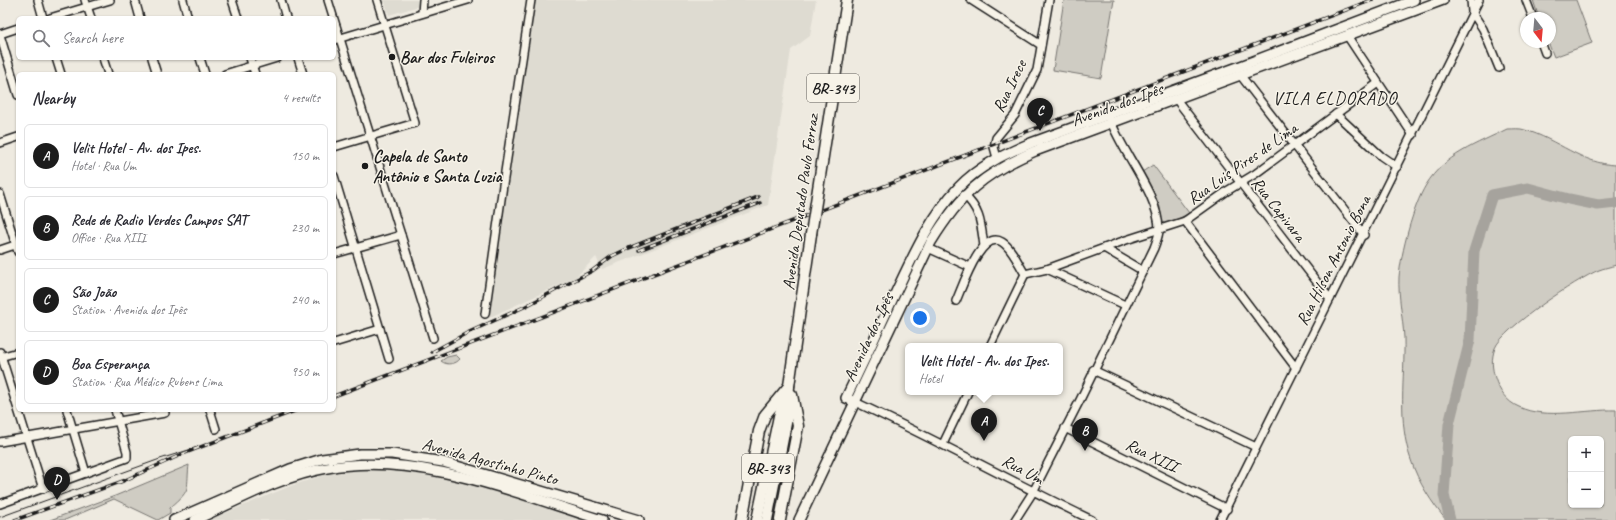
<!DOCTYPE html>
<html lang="en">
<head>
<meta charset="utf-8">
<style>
  body { margin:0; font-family:Caveat,sans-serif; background:#f2f2f3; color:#2b2b33 }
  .controls { position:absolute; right:12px; bottom:12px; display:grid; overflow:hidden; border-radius:6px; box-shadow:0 1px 3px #0004 }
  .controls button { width:36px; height:36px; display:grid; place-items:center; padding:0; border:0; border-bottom:1px solid #e1e1e2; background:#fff; color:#2b2b33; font:20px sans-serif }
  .compass { position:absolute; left:1520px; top:12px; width:36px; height:36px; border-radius:50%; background:#fff; box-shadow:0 1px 3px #0004; rotate:164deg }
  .you { position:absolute; left:920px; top:318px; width:14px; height:14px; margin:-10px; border:3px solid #fff; border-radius:50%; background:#1a73e8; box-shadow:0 0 0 6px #1a73e833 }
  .badge { display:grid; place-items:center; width:26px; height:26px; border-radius:50%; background:#1c1c1c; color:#fff; font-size:13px; font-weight:700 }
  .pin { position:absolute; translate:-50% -33px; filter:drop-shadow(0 1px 2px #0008) }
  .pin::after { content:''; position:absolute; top:21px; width:14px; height:12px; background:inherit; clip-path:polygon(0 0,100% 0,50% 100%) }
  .popup { position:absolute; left:905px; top:343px; width:158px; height:52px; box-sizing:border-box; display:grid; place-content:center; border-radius:6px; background:#fff; filter:drop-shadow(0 1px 3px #0005); font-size:13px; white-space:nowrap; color:#7c7c81 }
  .popup b { font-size:15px; color:#2b2b33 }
  .popup::after { content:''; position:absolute; left:50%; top:100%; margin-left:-8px; border:8px solid transparent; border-top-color:#fff }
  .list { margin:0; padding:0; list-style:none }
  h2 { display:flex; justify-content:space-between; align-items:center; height:52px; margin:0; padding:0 16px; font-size:17px }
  h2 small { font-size:13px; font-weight:400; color:#7c7c81 }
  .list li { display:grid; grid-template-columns:26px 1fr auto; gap:12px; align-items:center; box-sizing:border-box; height:64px; margin:0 8px 8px; padding:0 8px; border:1px solid #e1e1e2; border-radius:6px }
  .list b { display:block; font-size:15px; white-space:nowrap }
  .list p { margin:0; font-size:13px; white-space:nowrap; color:#7c7c81 }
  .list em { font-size:13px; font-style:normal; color:#7c7c81 }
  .icon { flex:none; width:22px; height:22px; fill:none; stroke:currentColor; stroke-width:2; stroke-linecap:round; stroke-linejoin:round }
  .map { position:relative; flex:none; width:1616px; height:520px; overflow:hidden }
  .search { position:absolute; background:#fff; box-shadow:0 1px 3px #0004; left:16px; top:16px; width:320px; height:44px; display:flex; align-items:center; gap:10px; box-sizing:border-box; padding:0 14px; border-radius:6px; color:#7c7c81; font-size:15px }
  .panel { position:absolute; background:#fff; box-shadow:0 1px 3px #0004; left:16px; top:72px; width:320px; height:340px; border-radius:6px }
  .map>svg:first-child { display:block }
</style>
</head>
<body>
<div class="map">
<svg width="1616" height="520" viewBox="0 0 1616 520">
  <rect width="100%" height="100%" fill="#eeeae0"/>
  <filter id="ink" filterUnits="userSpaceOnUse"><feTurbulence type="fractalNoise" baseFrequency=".025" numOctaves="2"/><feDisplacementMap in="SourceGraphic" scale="8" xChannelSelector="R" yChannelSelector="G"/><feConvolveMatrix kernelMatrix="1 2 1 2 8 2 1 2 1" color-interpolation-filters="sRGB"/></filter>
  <g filter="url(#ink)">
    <g fill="#dedbd1">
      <path d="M 384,0 L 420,0 L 419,6 L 389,15 Z"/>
      <path d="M 535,0 L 816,0 L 810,36 L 791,50 L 768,205 L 602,269 L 596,257 L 575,278 L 488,318 Z"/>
      <path d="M 367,469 L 391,469 L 458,479 L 583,520 L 209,520 L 293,485 L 328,474 Z"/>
    </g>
    <g fill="#cfccc3" stroke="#767470" fill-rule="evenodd">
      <path d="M 1064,0 L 1114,0 L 1101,78 L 1053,70 Z"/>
      <path d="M 1533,0 L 1576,0 L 1592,43 L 1554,57 L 1548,42 L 1550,42 L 1550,18 L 1539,18 Z"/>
      <path d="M 1507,129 C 1513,129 1520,128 1525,130 C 1557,139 1582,164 1616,165 L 1616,265 C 1610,267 1604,268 1599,270 C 1577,279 1503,328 1495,348 C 1491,359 1492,368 1495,378 C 1499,391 1507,402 1519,407 C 1546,420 1587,409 1616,410 L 1616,520 L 1446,520 C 1432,503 1418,482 1411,460 C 1397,421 1405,378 1404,338 C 1403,318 1398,297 1399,277 C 1401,253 1413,206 1426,185 C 1444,155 1477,144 1507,129 ZM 1571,439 L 1601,439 L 1601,505 L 1571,505 Z"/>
      <path d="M 1153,165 L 1189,213 L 1162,228 L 1160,207 L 1142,172 Z"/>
      <path d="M 456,355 L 460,359 C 456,364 447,366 441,361 L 447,357 Z"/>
      <path d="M 189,465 C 188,472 188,483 187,488 C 185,496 176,502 170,508 L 170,513 L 158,520 L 114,499 L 65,520 L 50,520 L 115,496 Z"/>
    </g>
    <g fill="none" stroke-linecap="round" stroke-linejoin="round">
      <path stroke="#a6a39d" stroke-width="11" d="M 1450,520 L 1444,495 L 1449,424 L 1470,340 L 1474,251 L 1492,195 L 1528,188 L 1569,199 L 1598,205 L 1616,203"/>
      <defs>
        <g id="minor">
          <path d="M 38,0 L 43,18"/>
          <path d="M 85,0 L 91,18"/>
          <path d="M 135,0 L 140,18"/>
          <path d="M 183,0 L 188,18"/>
          <path d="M 232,0 L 238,18"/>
          <path d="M 281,0 L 286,18"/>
          <path d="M 328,0 L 433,338"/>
          <path d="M 971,0 L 1041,45"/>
          <path d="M 1471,0 L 1472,12 L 1483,29 L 1499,68"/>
          <path d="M 1526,0 L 1533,18"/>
          <path d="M 422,13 L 423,0"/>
          <path d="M 50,18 L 110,0"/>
          <path d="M 0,34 L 18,28"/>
          <path d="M 0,35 L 18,95"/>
          <path d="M 1348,37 L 1413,135"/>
          <path d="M 334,40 L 468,0"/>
          <path d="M 1541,42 L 1545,53"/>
          <path d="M 56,58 L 61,74"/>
          <path d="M 103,58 L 108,74"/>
          <path d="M 152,58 L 157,74"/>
          <path d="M 200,58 L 205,74"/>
          <path d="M 250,58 L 255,74"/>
          <path d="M 298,58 L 303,74"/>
          <path d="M 225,74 L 277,58"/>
          <path d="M 1241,76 L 1364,235"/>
          <path d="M 1176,99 L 1330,299"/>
          <path d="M 1336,114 L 1381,156 L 1397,167"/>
          <path d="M 0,143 L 18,137"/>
          <path d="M 334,147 L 415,123 L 377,0"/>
          <path d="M 997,158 L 994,147 L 996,138 L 1015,115 L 1037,70 L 1049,0"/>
          <path d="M 334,176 L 389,359"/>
          <path d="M 0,194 L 18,252"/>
          <path d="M 964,195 C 981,210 981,225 984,246"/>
          <path d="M 1185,221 L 1296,368"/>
          <path d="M 928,248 L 970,267"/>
          <path d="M 1104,248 L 1143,271"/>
          <path d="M 0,250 L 18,244"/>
          <path d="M 334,254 L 401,235"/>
          <path d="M 1047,269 L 1125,305"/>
          <path d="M 1025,274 L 1047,269 L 1126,240 L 1185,221 L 1227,191 L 1255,174 L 1378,83"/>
          <path d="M 956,301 C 962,288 981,229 1002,242 C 1012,248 1019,265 1025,274"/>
          <path d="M 485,314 L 503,185 L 531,0"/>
          <path d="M 334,343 L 380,329"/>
          <path d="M 990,346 L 1025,274"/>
          <path d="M 0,352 L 43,489"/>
          <path d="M 0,357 L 18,352"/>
          <path d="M 1093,370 L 1256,447"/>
          <path d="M 855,402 C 935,439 1012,482 1092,520"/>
          <path d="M 67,410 L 86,473"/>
          <path d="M 210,410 L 216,429"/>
          <path d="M 1065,428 L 1227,509"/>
          <path d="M 0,442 L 165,413 L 164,410"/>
          <path d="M 943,444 L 968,392"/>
          <path d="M 0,504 L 127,458 L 127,452 L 115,410"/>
          <path d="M 1015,520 L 1033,492 L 1080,400 L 1154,248 C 1156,242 1159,236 1159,230 C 1159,194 1122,153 1110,119"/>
          <path d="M 1220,520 L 1479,0"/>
        </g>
        <g id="major">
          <path d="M 855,402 L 846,398 C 863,363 879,329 895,294 C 913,256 930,217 959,187 C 979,166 1005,154 1031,143 L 1238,67 L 1414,0"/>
          <path d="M 174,520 L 290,469 L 322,459 L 360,454 L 392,454 L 443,462 L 639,520"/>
          <path d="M 195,520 C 237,501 281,476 327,468 C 418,451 517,494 602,520"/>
          <path d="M 799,520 L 931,242 C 961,194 982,174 1035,151 L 1443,0"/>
        </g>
        <g id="highway">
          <path d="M 820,176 L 847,0"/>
          <path d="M 742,520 L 759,431 L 765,415 L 789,386"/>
          <path d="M 757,520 L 779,416 L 785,397"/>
          <path d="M 767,520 L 787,418 L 789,386 L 811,234"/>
          <path d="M 780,520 L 798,426 L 792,395"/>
        </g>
      </defs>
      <use href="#minor" stroke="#1c1c1c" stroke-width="10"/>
      <use href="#major" stroke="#1c1c1c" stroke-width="12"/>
      <use href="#highway" stroke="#1c1c1c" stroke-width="13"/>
      <use href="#minor" stroke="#f7f3e8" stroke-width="7"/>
      <use href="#major" stroke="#f7f3e8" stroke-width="9"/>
      <use href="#highway" stroke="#f7f3e8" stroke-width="10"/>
      <path stroke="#1c1c1c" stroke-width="1" d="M 0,517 L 160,459 L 208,444"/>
      <defs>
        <g id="rail">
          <path d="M 639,250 L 760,203"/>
          <path d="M 432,352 L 467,333 L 524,307 L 592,271 L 612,256 L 629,248 L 758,197"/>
          <path d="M 334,396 L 1372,0"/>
          <path d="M 15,520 L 123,481 L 185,453 L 297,410"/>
        </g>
      </defs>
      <use href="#rail" stroke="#1c1c1c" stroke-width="3.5"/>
      <use href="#rail" stroke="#f7f3e8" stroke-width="2" stroke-dasharray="6" stroke-linecap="butt"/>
      <defs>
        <path id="highway-bridge" d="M 811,234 L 820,176"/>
      </defs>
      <use href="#highway-bridge" stroke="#1c1c1c" stroke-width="13" stroke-linecap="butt"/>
      <use href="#highway-bridge" stroke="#f7f3e8" stroke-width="10"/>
    </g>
  </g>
  <g fill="#1c1c1c" stroke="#f7f3e8" stroke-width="1.5">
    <circle cx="392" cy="57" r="4"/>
    <circle cx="365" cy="166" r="4"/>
  </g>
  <g text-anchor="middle" stroke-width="3" stroke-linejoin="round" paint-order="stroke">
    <g fill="#f7f3e8" stroke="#5e5c59" stroke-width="1">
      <rect x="807" y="74" width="52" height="28" rx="3"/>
      <rect x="742" y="454" width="52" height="28" rx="3"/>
    </g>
    <g font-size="16" font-weight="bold" fill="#1c1c1c">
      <text x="833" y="94">BR-343</text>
      <text x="768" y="474">BR-343</text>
    </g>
    <g font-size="17" font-weight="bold" fill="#1c1c1c" stroke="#f7f3e8" text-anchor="start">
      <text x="400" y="63">Bar dos Fuleiros</text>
      <text x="373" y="162">Capela de Santo<tspan x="373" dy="20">Antônio e Santa Luzia</tspan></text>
    </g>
    <g font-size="17" fill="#1c1c1c" stroke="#f7f3e8">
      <text transform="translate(1009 86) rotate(-64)" y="6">Rua Irece</text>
      <text transform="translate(1117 104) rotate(-20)" y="6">Avenida dos Ipês</text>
      <text transform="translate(1242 163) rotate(-35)" y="6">Rua Luis Pires de Lima</text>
      <text transform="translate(800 202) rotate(-82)" y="6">Avenida Deputado Paulo Ferraz</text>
      <text transform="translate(1279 209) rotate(52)" y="6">Rua Capivara</text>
      <text transform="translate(1333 260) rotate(-63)" y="6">Rua Hilson Antonio Bona</text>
      <text transform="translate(868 337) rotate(-65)" y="6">Avenida dos Ipês</text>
      <text transform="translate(1152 455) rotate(26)" y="6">Rua XIII</text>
      <text transform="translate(490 461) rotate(15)" y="6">Avenida Agostinho Pinto</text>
      <text transform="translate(1023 469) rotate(28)" y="6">Rua Um</text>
    </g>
    <g font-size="18" letter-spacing="1" fill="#1c1c1c" stroke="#f7f3e8">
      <text x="1335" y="104">VILA ELDORADO</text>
    </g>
  </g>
</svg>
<div class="controls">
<button>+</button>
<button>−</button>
</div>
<svg class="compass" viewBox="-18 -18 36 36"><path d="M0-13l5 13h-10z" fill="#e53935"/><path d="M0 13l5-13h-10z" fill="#7c7c81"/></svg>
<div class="you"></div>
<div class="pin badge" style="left:984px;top:441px">A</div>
<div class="popup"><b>Velit Hotel - Av. dos Ipes.</b>Hotel</div>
<div class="pin badge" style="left:1085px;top:451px">B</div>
<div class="pin badge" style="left:1040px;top:131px">C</div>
<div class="pin badge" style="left:57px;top:500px">D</div>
<div class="search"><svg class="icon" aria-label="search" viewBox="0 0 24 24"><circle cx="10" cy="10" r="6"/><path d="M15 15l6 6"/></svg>Search here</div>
<section class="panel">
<h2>Nearby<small>4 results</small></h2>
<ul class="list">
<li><span class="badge">A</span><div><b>Velit Hotel - Av. dos Ipes.</b><p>Hotel · Rua Um</p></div><em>150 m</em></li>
<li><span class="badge">B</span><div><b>Rede de Radio Verdes Campos SAT</b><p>Office · Rua XIII</p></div><em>230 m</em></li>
<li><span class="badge">C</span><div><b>São João</b><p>Station · Avenida dos Ipês</p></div><em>240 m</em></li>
<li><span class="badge">D</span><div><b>Boa Esperança</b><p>Station · Rua Médico Rubens Lima</p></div><em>950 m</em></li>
</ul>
</section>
</div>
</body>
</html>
